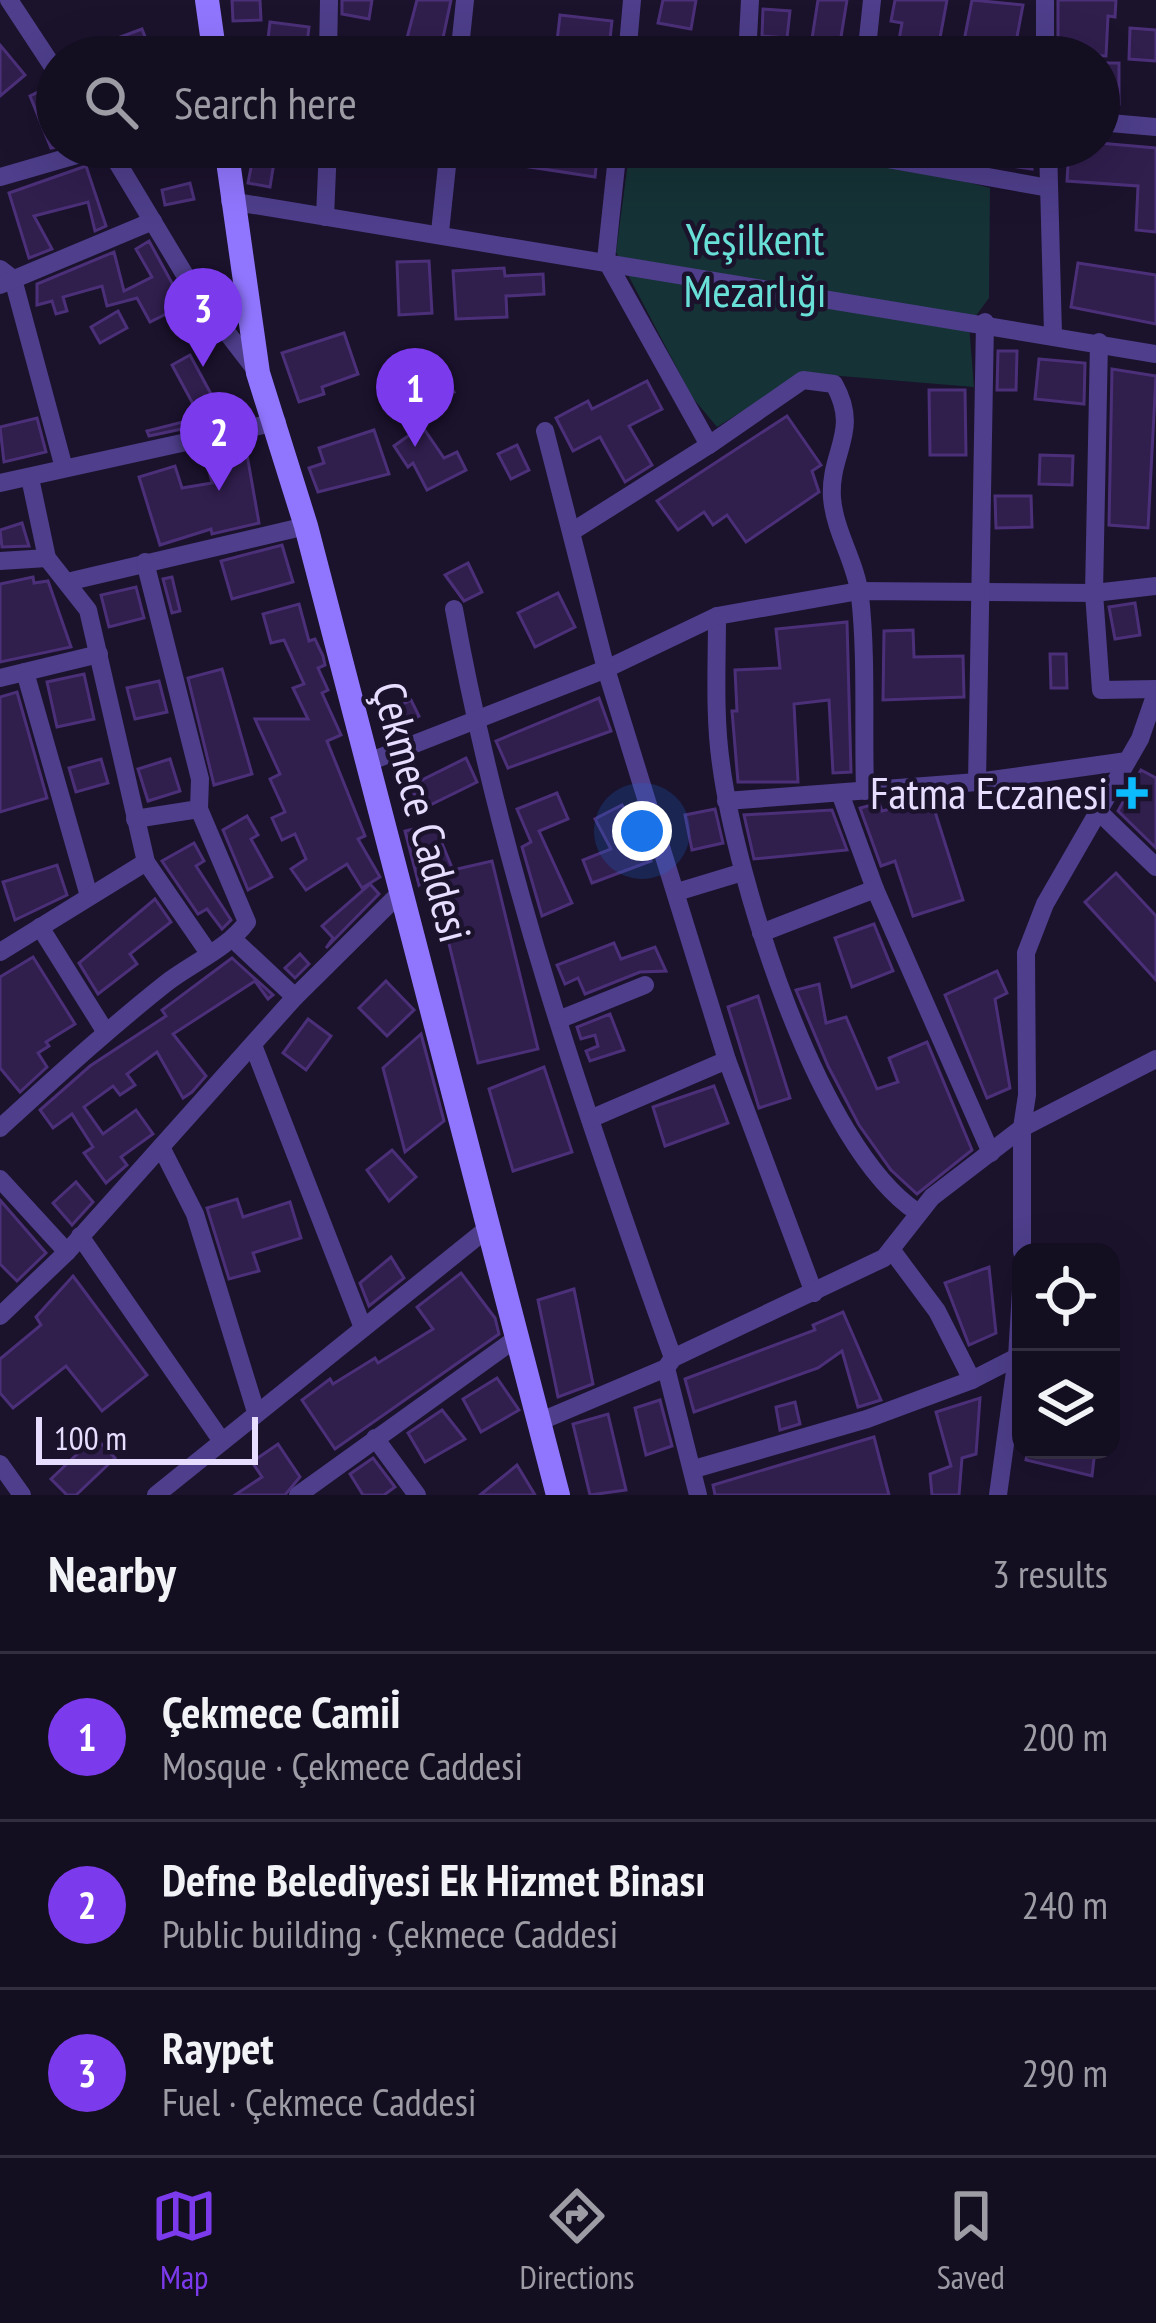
<!DOCTYPE html>
<html lang="en">
<head>
<meta charset="utf-8">
<style>
  body { margin:0; font-family:"PT Sans Narrow",sans-serif; background:#1d172a; color:#f1f3f6 }
  .controls { position:absolute; right:36px; bottom:36px; display:grid; overflow:hidden; border-radius:24px; box-shadow:0 12px 48px #0002 }
  .controls button { width:108px; height:108px; display:grid; place-items:center; padding:0; border:0; border-bottom:3px solid #332e3f; background:#140e21; color:#f1f3f6; font:60px sans-serif }
  .scale { position:absolute; left:36px; bottom:30px; width:222px; box-sizing:border-box; padding-left:12px; border:6px solid #e7deff; border-top:0; font-size:33px; line-height:42px; white-space:nowrap; color:#e7deff; -webkit-text-stroke:9px #1b122c; paint-order:stroke }
  .you { position:absolute; left:642px; top:831px; width:42px; height:42px; margin:-30px; border:9px solid #fff; border-radius:50%; background:#1a73e8; box-shadow:0 0 0 18px #1a73e833 }
  .badge { display:grid; place-items:center; width:78px; height:78px; border-radius:50%; background:#7c3aed; color:#fff; font-size:39px; font-weight:700 }
  .pin { position:absolute; translate:-50% -99px; filter:drop-shadow(0 3px 6px #0008) }
  .pin::after { content:''; position:absolute; top:63px; width:42px; height:36px; background:inherit; clip-path:polygon(0 0,100% 0,50% 100%) }
  .list { margin:0; padding:0; list-style:none }
  h2 { display:flex; justify-content:space-between; align-items:center; height:156px; margin:0; padding:0 48px; font-size:51px }
  h2 small { font-size:39px; font-weight:400; color:#9d9ca5 }
  .list li { display:grid; grid-template-columns:78px 1fr auto; gap:36px; align-items:center; box-sizing:border-box; height:168px; padding:0 48px; border-top:3px solid #332e3f }
  .list b { display:block; font-size:45px; white-space:nowrap }
  .list p { margin:0; font-size:39px; white-space:nowrap; color:#9d9ca5 }
  .list em { font-size:39px; font-style:normal; color:#9d9ca5 }
  .icon { flex:none; width:66px; height:66px; fill:none; stroke:currentColor; stroke-width:2; stroke-linecap:round; stroke-linejoin:round }
  .map { position:relative; flex:none; width:1156px; height:1495px; overflow:hidden }
  .search { position:absolute; background:#140e21; box-shadow:0 12px 48px #0002; left:36px; right:36px; top:36px; height:132px; display:flex; align-items:center; gap:30px; box-sizing:border-box; padding:0 42px; border-radius:66px; color:#9d9ca5; font-size:45px }
  .sheet { height:660px; background:#140e21 }
  nav { display:flex; justify-content:space-around; align-items:center; box-sizing:border-box; height:168px; border-top:3px solid #332e3f; background:#140e21; font-size:33px; color:#9d9ca5 }
  nav a { display:grid; justify-items:center; gap:6px }
  nav .on { color:#7c3aed }
  .map>svg:first-child { display:block }
</style>
</head>
<body>
<div class="map">
<svg width="1156" height="1495" viewBox="0 0 1156 1495">
  <rect width="100%" height="100%" fill="#1b122c"/>
  <path fill="#153236" d="M 630,147 L 833,147 L 990,188 L 989,298 L 969,325 L 974,387 L 804,373 L 717,427 L 692,397 L 616,252 Z"/>
  <g fill="#301e4d" stroke="#4b3079" stroke-width="3">
    <path d="M 232,0 L 260,0 L 261,20 L 233,21 Z"/>
    <path d="M 342,0 L 372,0 L 369,19 L 342,14 Z"/>
    <path d="M 417,0 L 451,0 L 439,57 L 402,57 Z"/>
    <path d="M 663,0 L 696,0 L 691,29 L 658,23 Z"/>
    <path d="M 818,0 L 847,0 L 839,49 L 811,45 Z"/>
    <path d="M 895,0 L 947,0 L 940,38 L 964,41 L 972,0 L 1023,5 L 1016,42 L 1011,41 L 1009,57 L 896,57 L 902,23 L 891,21 Z"/>
    <path d="M 1058,0 L 1116,0 L 1115,17 L 1108,16 L 1106,56 L 1058,54 Z"/>
    <path d="M 763,9 L 790,11 L 787,38 L 762,36 Z"/>
    <path d="M 560,15 L 612,21 L 608,57 L 556,50 Z"/>
    <path d="M 270,22 L 309,27 L 306,52 L 267,47 Z"/>
    <path d="M 1130,28 L 1156,30 L 1156,61 L 1129,59 Z"/>
    <path d="M 142,29 L 153,57 L 69,57 L 69,56 Z"/>
    <path d="M 0,45 L 25,75 L 0,96 Z"/>
    <rect x="1099" y="63" width="20" height="41"/>
    <path d="M 51,86 L 57,97 L 57,147 L 51,148 L 30,96 Z"/>
    <path d="M 1099,143 L 1156,148 L 1156,232 L 1136,230 L 1138,186 L 1067,181 L 1069,147 Z"/>
    <path d="M 255,147 L 310,147 L 307,162 L 275,156 L 270,187 L 248,183 Z"/>
    <path d="M 493,147 L 598,147 L 595,177 L 491,161 Z"/>
    <path d="M 641,147 L 669,147 L 667,163 L 639,158 Z"/>
    <path d="M 987,147 L 1031,147 L 1032,169 L 988,163 Z"/>
    <path d="M 86,166 L 106,226 L 95,231 L 88,202 L 34,216 L 52,249 L 29,258 L 9,193 Z"/>
    <path d="M 190,183 L 194,199 L 165,205 L 162,190 Z"/>
    <path d="M 149,241 L 184,305 L 150,322 L 137,298 L 107,306 L 102,286 L 63,297 L 67,311 L 56,314 L 52,301 L 37,305 L 37,284 L 114,252 L 124,291 L 152,277 L 136,249 Z"/>
    <path d="M 429,261 L 432,313 L 399,315 L 397,262 Z"/>
    <path d="M 1078,263 L 1156,275 L 1156,324 L 1071,307 Z"/>
    <path d="M 504,268 L 505,276 L 543,274 L 544,294 L 506,296 L 507,317 L 456,319 L 453,271 Z"/>
    <path d="M 118,311 L 127,328 L 100,343 L 91,327 Z"/>
    <path d="M 344,333 L 358,374 L 322,387 L 324,394 L 299,402 L 282,353 Z"/>
    <path d="M 998,351 L 1017,351 L 1016,390 L 997,390 Z"/>
    <path d="M 190,355 L 211,394 L 193,404 L 172,365 Z"/>
    <path d="M 434,358 L 454,392 L 423,405 L 406,376 Z"/>
    <path d="M 1039,359 L 1085,363 L 1084,404 L 1035,399 Z"/>
    <path d="M 1112,369 L 1156,376 L 1148,528 L 1109,525 Z"/>
    <path d="M 647,381 L 662,409 L 629,426 L 652,465 L 625,482 L 600,437 L 573,451 L 556,418 L 588,401 L 592,409 Z"/>
    <path d="M 929,390 L 965,390 L 966,455 L 930,455 Z"/>
    <path d="M 214,414 L 215,422 L 149,436 L 147,431 Z"/>
    <path d="M 787,416 L 821,465 L 812,471 L 819,492 L 746,542 L 727,515 L 713,525 L 704,512 L 678,530 L 657,501 Z"/>
    <path d="M 37,418 L 46,452 L 4,462 L 0,427 Z"/>
    <path d="M 422,426 L 444,458 L 457,452 L 466,470 L 427,490 L 413,463 L 408,467 L 394,446 Z"/>
    <path d="M 374,430 L 389,474 L 318,492 L 309,468 L 324,463 L 319,448 Z"/>
    <path d="M 517,445 L 529,470 L 511,479 L 498,454 Z"/>
    <path d="M 246,449 L 259,523 L 212,534 L 211,529 L 160,545 L 139,477 L 175,466 L 182,488 L 212,483 L 206,459 Z"/>
    <path d="M 1040,455 L 1073,456 L 1072,485 L 1039,484 Z"/>
    <path d="M 995,496 L 1031,496 L 1032,527 L 996,528 Z"/>
    <path d="M 22,523 L 29,546 L 2,547 L 0,530 Z"/>
    <path d="M 282,545 L 293,582 L 232,599 L 221,561 Z"/>
    <path d="M 468,563 L 482,592 L 464,601 L 445,575 Z"/>
    <path d="M 33,577 L 34,583 L 48,581 L 71,647 L 0,662 L 0,584 Z"/>
    <path d="M 172,577 L 180,611 L 172,613 L 163,579 Z"/>
    <path d="M 136,587 L 144,618 L 109,627 L 101,595 Z"/>
    <path d="M 558,593 L 575,627 L 535,647 L 518,613 Z"/>
    <path d="M 1135,603 L 1140,635 L 1115,639 L 1109,607 Z"/>
    <path d="M 299,604 L 309,641 L 315,639 L 323,656 L 325,665 L 318,668 L 328,690 L 322,693 L 341,735 L 327,741 L 365,836 L 358,839 L 380,877 L 362,888 L 347,864 L 306,890 L 291,869 L 306,859 L 295,834 L 282,840 L 272,818 L 285,812 L 270,779 L 280,774 L 255,719 L 308,719 L 293,688 L 304,684 L 284,640 L 271,643 L 263,614 Z"/>
    <path d="M 847,622 L 851,772 L 833,773 L 829,700 L 794,704 L 798,782 L 738,782 L 732,711 L 737,711 L 735,670 L 780,668 L 776,629 Z"/>
    <path d="M 913,630 L 914,657 L 963,656 L 964,697 L 883,700 L 884,631 Z"/>
    <path d="M 1050,654 L 1066,654 L 1067,688 L 1051,688 Z"/>
    <path d="M 222,669 L 252,774 L 214,785 L 188,678 Z"/>
    <path d="M 84,674 L 94,719 L 57,727 L 47,682 Z"/>
    <path d="M 159,681 L 167,712 L 135,719 L 127,688 Z"/>
    <path d="M 17,692 L 47,798 L 0,812 L 0,697 Z"/>
    <path d="M 599,698 L 611,731 L 508,768 L 496,741 Z"/>
    <path d="M 411,700 L 419,716 L 388,732 L 380,716 Z"/>
    <path d="M 466,758 L 477,782 L 422,809 L 410,786 Z"/>
    <path d="M 101,759 L 108,783 L 76,792 L 69,768 Z"/>
    <path d="M 170,759 L 180,791 L 148,801 L 138,769 Z"/>
    <path d="M 1141,770 L 1156,778 L 1156,848 L 1118,811 Z"/>
    <path d="M 557,793 L 568,819 L 539,831 L 572,903 L 542,916 L 522,847 L 531,842 L 517,809 Z"/>
    <path d="M 931,799 L 963,900 L 913,916 L 895,861 L 881,866 L 860,808 L 879,803 L 882,811 Z"/>
    <path d="M 622,805 L 639,836 L 643,836 L 651,861 L 592,883 L 583,860 L 611,849 L 595,819 Z"/>
    <path d="M 715,809 L 723,843 L 692,850 L 685,815 Z"/>
    <path d="M 832,810 L 847,850 L 754,859 L 744,815 Z"/>
    <path d="M 247,816 L 258,835 L 251,839 L 272,877 L 248,890 L 223,830 Z"/>
    <path d="M 434,824 L 453,870 L 492,861 L 538,1049 L 478,1063 L 432,874 L 419,885 L 405,831 Z"/>
    <path d="M 194,843 L 204,861 L 196,866 L 231,920 L 222,929 L 207,909 L 198,914 L 162,861 Z"/>
    <path d="M 57,865 L 67,895 L 15,920 L 3,882 Z"/>
    <path d="M 1116,873 L 1156,916 L 1156,980 L 1085,902 Z"/>
    <path d="M 370,884 L 379,894 L 326,948 L 333,938 L 322,926 Z"/>
    <path d="M 155,899 L 171,922 L 130,954 L 137,964 L 98,994 L 79,963 Z"/>
    <path d="M 874,924 L 893,971 L 852,987 L 835,938 Z"/>
    <path d="M 614,943 L 621,959 L 655,947 L 666,971 L 640,972 L 585,994 L 578,978 L 565,984 L 557,965 Z"/>
    <path d="M 300,954 L 309,964 L 295,978 L 285,968 Z"/>
    <path d="M 33,957 L 75,1024 L 46,1042 L 49,1046 L 38,1053 L 47,1067 L 20,1092 L 0,1068 L 0,977 Z"/>
    <path d="M 232,958 L 273,995 L 268,999 L 255,981 L 173,1034 L 206,1076 L 192,1092 L 183,1098 L 157,1052 L 127,1074 L 135,1085 L 120,1095 L 113,1086 L 84,1107 L 103,1134 L 136,1110 L 153,1134 L 121,1157 L 127,1165 L 106,1183 L 84,1153 L 93,1147 L 72,1114 L 53,1128 L 40,1110 L 90,1066 L 166,1016 L 162,1010 Z"/>
    <path d="M 997,971 L 1007,993 L 995,999 L 1010,1088 L 987,1098 L 945,995 Z"/>
    <path d="M 386,981 L 414,1010 L 387,1036 L 359,1008 Z"/>
    <path d="M 819,984 L 826,1023 L 846,1017 L 877,1089 L 898,1082 L 889,1058 L 927,1042 L 972,1150 L 917,1194 L 891,1170 L 859,1125 L 828,1066 L 796,990 Z"/>
    <path d="M 758,996 L 790,1098 L 759,1108 L 728,1007 Z"/>
    <path d="M 610,1014 L 624,1050 L 590,1061 L 586,1051 L 598,1046 L 595,1035 L 581,1039 L 577,1027 Z"/>
    <path d="M 308,1019 L 331,1036 L 306,1070 L 283,1053 Z"/>
    <path d="M 421,1034 L 444,1121 L 405,1152 L 383,1068 Z"/>
    <path d="M 544,1067 L 572,1152 L 513,1171 L 489,1089 Z"/>
    <path d="M 714,1086 L 728,1123 L 665,1146 L 653,1107 Z"/>
    <path d="M 392,1150 L 416,1177 L 389,1201 L 367,1170 Z"/>
    <path d="M 76,1182 L 93,1202 L 72,1225 L 53,1203 Z"/>
    <path d="M 237,1199 L 243,1217 L 290,1202 L 301,1238 L 253,1253 L 259,1271 L 229,1279 L 207,1208 Z"/>
    <path d="M 0,1200 L 46,1253 L 17,1281 L 0,1264 Z"/>
    <path d="M 391,1257 L 404,1278 L 369,1306 L 360,1283 Z"/>
    <path d="M 989,1267 L 996,1333 L 969,1345 L 945,1283 Z"/>
    <path d="M 461,1273 L 495,1318 L 499,1334 L 335,1449 L 302,1400 L 330,1379 L 333,1384 L 375,1358 L 378,1363 L 433,1329 L 417,1307 Z"/>
    <path d="M 73,1276 L 147,1375 L 102,1411 L 66,1366 L 13,1408 L 0,1393 L 0,1359 L 41,1325 L 36,1317 Z"/>
    <path d="M 574,1289 L 593,1384 L 558,1397 L 538,1300 Z"/>
    <path d="M 843,1312 L 881,1400 L 858,1407 L 842,1351 L 818,1368 L 694,1412 L 685,1379 L 815,1330 L 813,1325 Z"/>
    <path d="M 497,1378 L 519,1410 L 481,1432 L 463,1399 Z"/>
    <path d="M 980,1398 L 976,1454 L 962,1458 L 959,1495 L 932,1495 L 930,1474 L 951,1466 L 936,1412 Z"/>
    <path d="M 660,1400 L 672,1446 L 646,1455 L 635,1408 Z"/>
    <path d="M 795,1402 L 800,1424 L 780,1430 L 776,1407 Z"/>
    <path d="M 442,1410 L 465,1439 L 425,1462 L 408,1433 Z"/>
    <path d="M 608,1414 L 626,1490 L 590,1495 L 573,1424 Z"/>
    <path d="M 95,1437 L 115,1458 L 76,1495 L 67,1495 L 51,1479 Z"/>
    <path d="M 874,1437 L 889,1495 L 715,1495 L 713,1485 Z"/>
    <path d="M 278,1444 L 300,1477 L 285,1495 L 235,1495 L 262,1477 L 252,1462 Z"/>
    <path d="M 1028,1450 L 1095,1450 L 1092,1476 L 1026,1460 Z"/>
    <path d="M 373,1458 L 395,1487 L 384,1495 L 363,1495 L 350,1474 Z"/>
    <path d="M 517,1465 L 535,1495 L 480,1495 L 505,1475 Z"/>
  </g>
  <g fill="none" stroke-linecap="round" stroke-linejoin="round">
    <g stroke="#4e3e8b" stroke-width="18">
      <path d="M 9,0 L 57,73"/>
      <path d="M 1045,0 L 1045,57"/>
      <path d="M 328,57 L 329,0"/>
      <path d="M 459,57 L 465,0"/>
      <path d="M 627,57 L 632,0"/>
      <path d="M 747,57 L 750,0"/>
      <path d="M 866,57 L 872,0"/>
      <path d="M 1099,122 L 1156,127"/>
      <path d="M 108,147 L 194,290 L 255,369"/>
      <path d="M 866,147 L 876,157 L 1049,188"/>
      <path d="M 1048,147 L 1053,334"/>
      <path d="M 0,177 L 104,147"/>
      <path d="M 230,201 L 1156,354"/>
      <path d="M 325,217 L 328,147"/>
      <path d="M 440,232 L 449,147"/>
      <path d="M 0,269 L 13,279 L 64,468"/>
      <path d="M 0,285 L 153,221"/>
      <path d="M 1099,342 L 1094,593 L 1101,690 L 1156,689"/>
      <path d="M 545,431 L 606,669 L 727,1060 L 814,1293"/>
      <path d="M 709,445 L 803,380 L 834,384 C 861,432 829,451 832,498 C 835,533 856,562 860,596 C 867,659 863,726 865,791"/>
      <path d="M 30,478 L 47,558 L 88,610 L 146,862 L 208,952"/>
      <path d="M 0,483 L 277,422"/>
      <path d="M 573,531 L 709,445 L 606,260 L 618,147"/>
      <path d="M 0,561 L 47,558"/>
      <path d="M 67,582 L 306,526"/>
      <path d="M 454,609 C 500,866 585,1113 673,1358"/>
      <path d="M 717,616 C 717,665 714,716 721,764 C 736,879 818,1147 917,1212"/>
      <path d="M 25,672 L 89,896"/>
      <path d="M 0,678 L 99,654"/>
      <path d="M 366,763 L 606,669 L 717,616 L 859,591 L 1094,593 L 1156,586"/>
      <path d="M 977,782 L 985,322"/>
      <path d="M 840,793 L 875,889 L 991,1153"/>
      <path d="M 726,801 L 977,782 L 1127,761"/>
      <path d="M 1098,811 L 1156,867"/>
      <path d="M 135,819 L 199,809"/>
      <path d="M 677,892 L 743,872"/>
      <path d="M 40,927 L 105,1031"/>
      <path d="M 761,933 L 875,889"/>
      <path d="M 234,940 L 295,997"/>
      <path d="M 0,952 L 146,862"/>
      <path d="M 558,1020 L 645,985"/>
      <path d="M 253,1045 L 363,1328"/>
      <path d="M 590,1119 L 727,1060"/>
      <path d="M 0,1128 C 54,1079 107,1030 165,984 C 192,963 227,949 247,922 L 199,809 L 200,779 L 145,562"/>
      <path d="M 161,1147 L 195,1214 L 256,1412"/>
      <path d="M 0,1179 L 67,1252"/>
      <path d="M 80,1236 L 221,1440"/>
      <path d="M 893,1252 L 937,1311 L 972,1380 L 1017,1357 L 998,1495"/>
      <path d="M 1022,1252 L 1022,1128 L 1156,1059"/>
      <path d="M 0,1316 L 67,1252 L 295,997 L 400,893"/>
      <path d="M 1017,1357 L 1021,1290"/>
      <path d="M 666,1368 L 698,1495"/>
      <path d="M 541,1421 L 666,1368 L 673,1358 L 884,1258 L 932,1197 L 1022,1128 L 1027,1095 L 1026,953 L 1045,904 L 1140,739 L 1156,693"/>
      <path d="M 375,1438 L 417,1495"/>
      <path d="M 0,1464 L 22,1495"/>
      <path d="M 694,1469 L 867,1419 L 972,1380"/>
      <path d="M 156,1495 L 488,1228"/>
      <path d="M 298,1495 L 518,1337"/>
    </g>
    <g stroke="#9076fe" stroke-width="24">
      <path d="M 207,0 L 215,57"/>
      <path d="M 226,147 L 258,373 L 306,526 L 558,1495"/>
    </g>
  </g>
  <path fill="#0cbbfd" stroke="#1b122c" stroke-width="4.5" d="M1126 775h12v12h12v12h-12v12h-12v-12h-12v-12h12z"/>
  <g text-anchor="middle" stroke-width="9" stroke-linejoin="round" paint-order="stroke">
    <g font-size="45" fill="#68e0d7" stroke="#1b122c">
      <text x="755" y="255">Yeşilkent<tspan x="755" dy="52">Mezarlığı</tspan></text>
    </g>
    <g font-size="45" fill="#e7deff" stroke="#1b122c" text-anchor="end">
      <text x="1108" y="809">Fatma Eczanesi</text>
    </g>
    <g font-size="45" fill="#e7deff" stroke="#1b122c">
      <text transform="translate(422 812) rotate(75)" y="16">Çekmece Caddesi</text>
    </g>
  </g>
</svg>
<div class="controls">
<button><svg class="icon" aria-label="locate" viewBox="0 0 24 24"><circle cx="12" cy="12" r="6"/><path d="M12 2v4M12 18v4M2 12h4M18 12h4"/></svg></button>
<button><svg class="icon" aria-label="layers" viewBox="0 0 24 24"><path d="M12 4l9 5-9 5-9-5zM3 14l9 5 9-5"/></svg></button>
</div>
<div class="scale">100 m</div>
<div class="you"></div>
<div class="pin badge" style="left:415px;top:447px">1</div>
<div class="pin badge" style="left:219px;top:491px">2</div>
<div class="pin badge" style="left:203px;top:367px">3</div>
<div class="search"><svg class="icon" aria-label="search" viewBox="0 0 24 24"><circle cx="10" cy="10" r="6"/><path d="M15 15l6 6"/></svg>Search here</div>
</div>
<section class="sheet">
<h2>Nearby<small>3 results</small></h2>
<ul class="list">
<li><span class="badge">1</span><div><b>Çekmece Camiİ</b><p>Mosque · Çekmece Caddesi</p></div><em>200 m</em></li>
<li><span class="badge">2</span><div><b>Defne Belediyesi Ek Hizmet Binası</b><p>Public building · Çekmece Caddesi</p></div><em>240 m</em></li>
<li><span class="badge">3</span><div><b>Raypet</b><p>Fuel · Çekmece Caddesi</p></div><em>290 m</em></li>
</ul>
</section>
<nav>
<a class="on"><svg class="icon" aria-label="map" viewBox="0 0 24 24"><path d="M3 6l6-2 6 2 6-2v14l-6 2-6-2-6 2zM9 4v14M15 6v14"/></svg>Map</a>
<a><svg class="icon" aria-label="directions" viewBox="0 0 24 24"><path d="M12 3l9 9-9 9-9-9zM9 14v-3h6M13 9l2 2-2 2"/></svg>Directions</a>
<a><svg class="icon" aria-label="saved" viewBox="0 0 24 24"><path d="M7 4h10v16l-5-4-5 4z"/></svg>Saved</a>
</nav>
</body>
</html>
